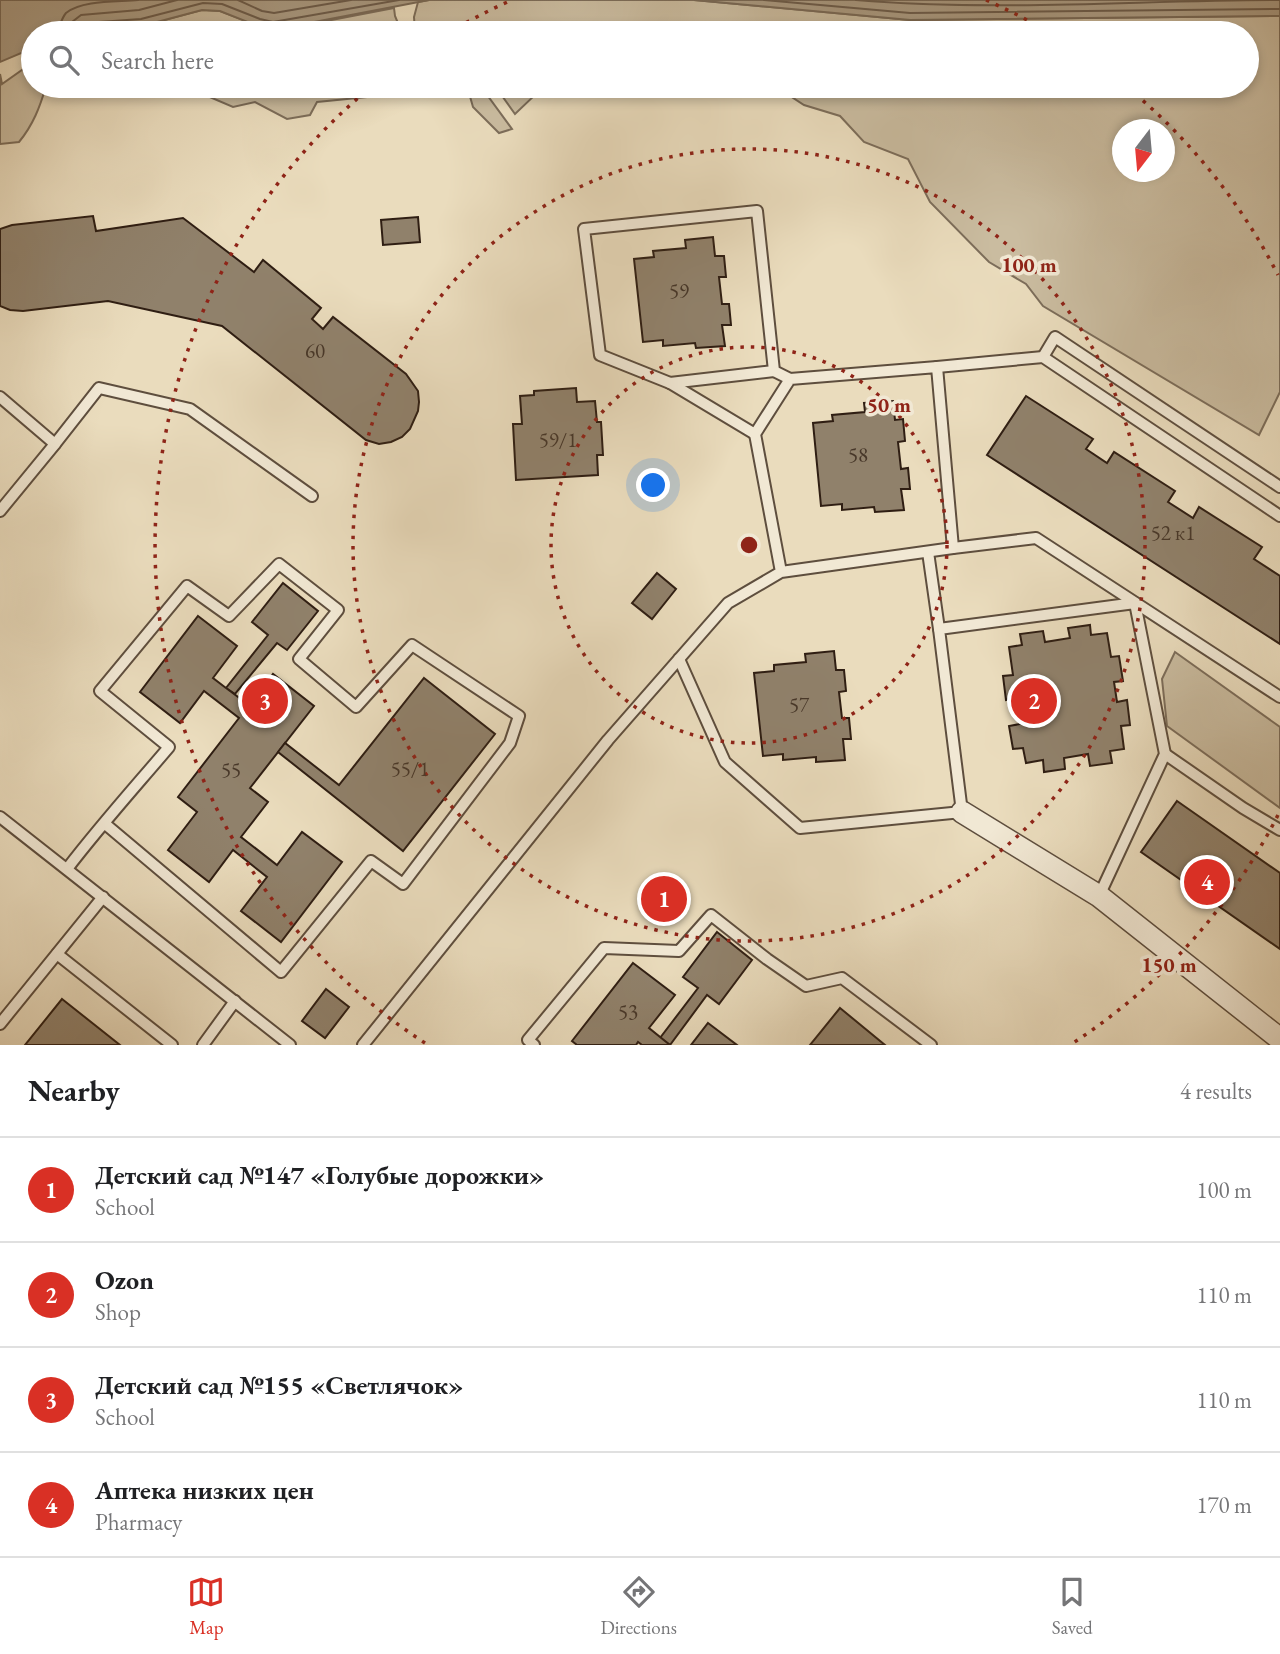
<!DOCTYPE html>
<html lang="en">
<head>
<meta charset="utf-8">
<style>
  body { margin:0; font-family:"EB Garamond",serif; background:#f2f2f2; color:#202124 }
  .compass { position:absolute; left:1112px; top:119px; width:63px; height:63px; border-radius:50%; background:#fff; box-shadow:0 4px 10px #0003; rotate:196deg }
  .you { position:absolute; left:654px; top:486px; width:24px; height:24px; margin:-18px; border:5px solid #fff; border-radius:50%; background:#1a73e8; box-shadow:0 0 0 10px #1a73e833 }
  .badge { display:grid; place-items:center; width:46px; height:46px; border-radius:50%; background:#d93025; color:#fff; font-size:23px; font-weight:700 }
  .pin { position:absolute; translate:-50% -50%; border:4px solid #fff; box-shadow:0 2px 7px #0006 }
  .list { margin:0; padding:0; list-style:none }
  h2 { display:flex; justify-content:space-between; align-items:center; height:91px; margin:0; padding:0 28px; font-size:30px }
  h2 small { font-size:23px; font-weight:400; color:#757577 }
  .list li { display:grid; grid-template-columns:46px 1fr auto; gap:21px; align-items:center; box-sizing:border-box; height:105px; padding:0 28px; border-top:2px solid #e0e0e0 }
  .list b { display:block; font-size:26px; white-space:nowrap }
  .list p { margin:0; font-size:23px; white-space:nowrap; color:#757577 }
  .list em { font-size:23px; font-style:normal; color:#757577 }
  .icon { flex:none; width:38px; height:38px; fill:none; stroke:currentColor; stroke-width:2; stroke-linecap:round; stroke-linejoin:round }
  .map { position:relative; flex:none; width:1280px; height:1045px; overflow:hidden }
  .search { position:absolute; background:#fff; box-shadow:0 4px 10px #0003; left:21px; right:21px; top:21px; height:77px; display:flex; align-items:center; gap:18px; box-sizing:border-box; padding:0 24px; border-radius:38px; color:#757577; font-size:26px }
  .sheet { height:511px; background:#fff }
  nav { display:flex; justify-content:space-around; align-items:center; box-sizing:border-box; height:98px; border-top:2px solid #e0e0e0; background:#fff; font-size:19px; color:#757577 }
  nav a { display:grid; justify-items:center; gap:4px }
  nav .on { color:#d93025 }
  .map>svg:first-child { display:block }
</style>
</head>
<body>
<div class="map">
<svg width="1280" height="1045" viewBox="0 0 1280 1045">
  <rect width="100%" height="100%" fill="#eadcbd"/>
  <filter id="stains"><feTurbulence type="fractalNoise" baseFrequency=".00286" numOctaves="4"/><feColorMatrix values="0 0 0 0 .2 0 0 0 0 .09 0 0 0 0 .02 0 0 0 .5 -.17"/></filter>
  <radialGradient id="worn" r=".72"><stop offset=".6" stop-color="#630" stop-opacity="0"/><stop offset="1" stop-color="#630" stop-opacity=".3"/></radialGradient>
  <g fill="#cabca0" stroke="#7c6d5a" stroke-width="2" fill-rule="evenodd">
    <path d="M 429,0 L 694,0 L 910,20 L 1280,16 L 1280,392 L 1259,435 L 1043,306 L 1026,284 L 989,262 L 930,202 L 908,159 L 864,142 L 840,116 L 804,105 L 775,86 L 1247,86 L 1247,33 L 466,33 L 471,22 L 446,23 L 415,32 L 414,17 L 418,2 ZM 1122,130 L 1164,130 L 1164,172 L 1122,172 Z"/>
    <path d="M 394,8 L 395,16 L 402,33 L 288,33 L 295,27 Z"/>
    <path d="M 202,10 L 220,11 L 251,23 L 244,33 L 69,33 L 96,28 L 142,26 Z"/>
    <path d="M 29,65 L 33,65 L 33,86 L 46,86 C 40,107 33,125 19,142 L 0,144 L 0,74 L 2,84 Z"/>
    <path d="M 184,86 L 395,86 L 367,97 L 317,102 L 310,115 L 287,119 L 255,102 L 233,107 Z"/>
    <path d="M 467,86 L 530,86 L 536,94 L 515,114 L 495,86 L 485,92 L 512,129 L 499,133 L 473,107 Z"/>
    <path d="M 1175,652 L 1280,727 L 1280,808 L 1167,726 L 1162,679 Z"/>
  </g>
  <g fill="#aa9b83" stroke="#796956" stroke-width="2">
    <path d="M 0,0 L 429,0 L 283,28 L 258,26 L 220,11 L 202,10 L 142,26 L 96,28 L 69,33 L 33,33 L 33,48 L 0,62 Z"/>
    <path d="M 694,0 L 1280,0 L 1280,16 L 910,20 Z"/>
  </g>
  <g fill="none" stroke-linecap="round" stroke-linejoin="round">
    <g stroke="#6c5c4b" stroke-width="2">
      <path d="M 238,0 L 262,11 L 274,13 L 351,0"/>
      <path d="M 764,0 L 910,13 L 1280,9"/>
      <path d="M 856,0 C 997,12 1139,0 1280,0"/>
      <path d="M 57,33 C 60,26 61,19 66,13 C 82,0 117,2 138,0"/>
      <path d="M 69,33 L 72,22 L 81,15 L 139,10 L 177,0"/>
      <path d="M 78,33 L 79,27 L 85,23 L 141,19 L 203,3 L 222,4 L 260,19 L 273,22 L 399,0"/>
    </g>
  </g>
  <g fill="#90816b" stroke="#2f1e13" stroke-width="2">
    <path d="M 93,216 L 96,231 L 183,218 L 254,272 L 263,260 L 321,308 L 312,319 L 323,329 L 333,317 L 406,374 L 418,391 L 419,402 L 418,411 L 410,429 L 402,437 L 391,442 L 379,444 L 366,440 L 222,326 L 108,301 L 23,311 L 10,310 L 0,306 L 0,229 L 12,225 Z"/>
    <path d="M 418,217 L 420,242 L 383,245 L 381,220 Z"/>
    <path d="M 713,237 L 715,256 L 724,256 L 726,277 L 719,277 L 722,304 L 729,304 L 731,325 L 722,325 L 725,346 L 696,348 L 695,343 L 663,346 L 663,340 L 643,342 L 634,259 L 654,257 L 653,251 L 686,248 L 685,240 Z"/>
    <path d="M 576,388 L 577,402 L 595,401 L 597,422 L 601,422 L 603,455 L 597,455 L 598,475 L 516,480 L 513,424 L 522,424 L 520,396 L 534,395 L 534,391 Z"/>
    <path d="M 1026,396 L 1093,439 L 1086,449 L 1107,463 L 1114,452 L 1175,491 L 1168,502 L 1193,518 L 1199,507 L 1262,547 L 1254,559 L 1280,576 L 1280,644 L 987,455 Z"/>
    <path d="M 893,401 L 895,420 L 903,419 L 905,441 L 898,442 L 901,469 L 908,468 L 910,489 L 901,489 L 904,510 L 875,512 L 874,507 L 842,510 L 842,504 L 821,506 L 813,423 L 833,421 L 832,415 L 865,412 L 864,403 Z"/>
    <path d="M 657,573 L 676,589 L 652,619 L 632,603 Z"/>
    <path d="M 283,583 L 318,611 L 287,650 L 277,643 L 235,694 L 226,688 L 268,635 L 252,622 Z"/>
    <path d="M 198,616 L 237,646 L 213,678 L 226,688 L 249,705 L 273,674 L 314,706 L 250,788 L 268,802 L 241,837 L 277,865 L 302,832 L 342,862 L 281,942 L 241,911 L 267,877 L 233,850 L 209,882 L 168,850 L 197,812 L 178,797 L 239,718 L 204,691 L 180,723 L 140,692 Z"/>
    <path d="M 1090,625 L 1091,635 L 1107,633 L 1111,657 L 1119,656 L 1123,681 L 1114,682 L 1117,702 L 1127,700 L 1130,725 L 1121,726 L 1124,749 L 1110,751 L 1112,763 L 1090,766 L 1088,754 L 1064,758 L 1065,769 L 1044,772 L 1043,760 L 1026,763 L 1023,748 L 1013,749 L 1009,726 L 1020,724 L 1017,698 L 1006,700 L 1003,676 L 1013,675 L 1009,647 L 1022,645 L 1020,634 L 1043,631 L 1045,642 L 1070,638 L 1068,628 Z"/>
    <path d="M 834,651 L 836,670 L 844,670 L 846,691 L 839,692 L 842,718 L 849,718 L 851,739 L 843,739 L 845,760 L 816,762 L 816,757 L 783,760 L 783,754 L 763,756 L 754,673 L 774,671 L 774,665 L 806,662 L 805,654 Z"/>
    <path d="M 424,678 L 495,734 L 403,851 L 278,752 L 285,743 L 339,785 Z"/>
    <path d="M 1177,801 L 1280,873 L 1280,949 L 1141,852 Z"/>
    <path d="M 717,932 L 752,960 L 719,1004 L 707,995 L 670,1045 L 660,1038 L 698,988 L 683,977 Z"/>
    <path d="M 633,963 L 675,995 L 649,1028 L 670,1045 L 642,1045 L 638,1042 L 636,1045 L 577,1045 L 572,1041 Z"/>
    <path d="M 326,989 L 349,1007 L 325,1038 L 302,1021 Z"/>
    <path d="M 62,999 L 120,1045 L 25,1045 Z"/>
    <path d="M 840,1008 L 885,1045 L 810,1045 Z"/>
    <path d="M 708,1023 L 737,1045 L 691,1045 Z"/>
  </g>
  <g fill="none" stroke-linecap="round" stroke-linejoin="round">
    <defs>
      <g id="lane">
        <path d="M 1043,357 L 1055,337 L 1280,487"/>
        <path d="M 937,367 L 1043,357 L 1280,516"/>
        <path d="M 670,383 L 774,371"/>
        <path d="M 0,397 L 55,444 L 0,511"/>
        <path d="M 755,434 L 670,383 L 600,355 L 584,229 L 757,211 L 774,371 L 790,379"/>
        <path d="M 55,444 L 99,388 L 190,409 L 312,496"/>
        <path d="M 953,548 L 1036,538 L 1280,697"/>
        <path d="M 928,552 L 939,629"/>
        <path d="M 679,659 L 725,762 L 800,828 L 962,812 L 939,629 L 1135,603 L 1165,754 L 1099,896"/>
        <path d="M 1165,754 L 1243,808 L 1280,830"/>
        <path d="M 0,817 L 290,1045"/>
        <path d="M 67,869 C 99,827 135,787 169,747 L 100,691 L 187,586 L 229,616 L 279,564 L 338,610 L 299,659 L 356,707 L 412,645 L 519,716 L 510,743 L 403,884 L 371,861 L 281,972 L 104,823"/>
        <path d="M 57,954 L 172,1045"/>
        <path d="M 0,1024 L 103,897"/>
        <path d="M 203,1045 L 235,1001"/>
        <path d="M 363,1045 L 608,740 L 728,603 L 781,572 L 755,434 L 790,379 L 937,367 L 953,548 L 781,572"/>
        <path d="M 534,1045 L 528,1040 L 604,948 L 679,951 L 711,915 L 767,959 L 806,986 L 842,978 L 931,1045"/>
      </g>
      <path id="street" d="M 962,812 L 1099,896 L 1280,1039"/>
    </defs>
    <use href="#lane" stroke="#5e4e3e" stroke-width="14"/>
    <use href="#street" stroke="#5e4e3e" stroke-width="24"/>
    <use href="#lane" stroke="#f1e8d4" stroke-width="10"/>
    <use href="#street" stroke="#f1e8d4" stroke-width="21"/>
  </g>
  <g fill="none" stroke="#8f2418" stroke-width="3.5" stroke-dasharray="3.5 7">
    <circle cx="749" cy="545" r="198"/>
    <circle cx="749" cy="545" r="396"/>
    <path d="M1278 815A594 594 0 0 1 1073 1043M425 1043A594 594 0 0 1 371 87M448 33A594 594 0 0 1 512 0M986 0A594 594 0 0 1 1050 33M1127 87A594 594 0 0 1 1278 275"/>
  </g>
  <g text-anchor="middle" stroke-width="7" stroke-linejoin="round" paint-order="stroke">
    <g font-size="21" fill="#473729">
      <text x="679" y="298">59</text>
      <text x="315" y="358">60</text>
      <text x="558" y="447">59/1</text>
      <text x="858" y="462">58</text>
      <text x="1173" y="540">52 к1</text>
      <text x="799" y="712">57</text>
      <text x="410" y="776">55/1</text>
      <text x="231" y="777">55</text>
      <text x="628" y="1019">53</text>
    </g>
  </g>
  <circle cx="749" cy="545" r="10" fill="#8f2418" stroke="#f1e8d4" stroke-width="3.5"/>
  <g font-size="21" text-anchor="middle" font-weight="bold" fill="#8f2418" stroke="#f1e8d4" stroke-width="7" stroke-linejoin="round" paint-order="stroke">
    <text x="1029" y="272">100 m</text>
    <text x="889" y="412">50 m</text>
    <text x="1169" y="972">150 m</text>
  </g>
  <rect width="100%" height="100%" filter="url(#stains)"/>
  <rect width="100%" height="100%" fill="url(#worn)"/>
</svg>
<svg class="compass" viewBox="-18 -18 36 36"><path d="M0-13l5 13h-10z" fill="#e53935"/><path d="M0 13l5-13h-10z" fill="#757577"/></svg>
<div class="you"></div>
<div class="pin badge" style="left:664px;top:899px">1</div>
<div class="pin badge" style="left:1034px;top:701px">2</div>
<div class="pin badge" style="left:265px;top:701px">3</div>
<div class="pin badge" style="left:1207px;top:882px">4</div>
<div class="search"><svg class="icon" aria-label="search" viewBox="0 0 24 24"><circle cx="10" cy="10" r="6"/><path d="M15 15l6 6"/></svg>Search here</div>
</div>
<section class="sheet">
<h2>Nearby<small>4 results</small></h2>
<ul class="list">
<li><span class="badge">1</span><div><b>Детский сад №147 «Голубые дорожки»</b><p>School</p></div><em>100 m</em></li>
<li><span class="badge">2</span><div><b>Ozon</b><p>Shop</p></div><em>110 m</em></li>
<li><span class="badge">3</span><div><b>Детский сад №155 «Светлячок»</b><p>School</p></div><em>110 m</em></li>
<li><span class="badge">4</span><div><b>Аптека низких цен</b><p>Pharmacy</p></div><em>170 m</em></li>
</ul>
</section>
<nav>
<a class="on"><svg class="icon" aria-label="map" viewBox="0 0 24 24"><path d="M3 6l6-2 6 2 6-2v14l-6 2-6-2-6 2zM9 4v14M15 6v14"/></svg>Map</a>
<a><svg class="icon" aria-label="directions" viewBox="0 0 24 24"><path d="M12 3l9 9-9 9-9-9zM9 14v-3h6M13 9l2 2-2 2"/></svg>Directions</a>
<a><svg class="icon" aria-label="saved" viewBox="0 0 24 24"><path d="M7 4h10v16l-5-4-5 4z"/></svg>Saved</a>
</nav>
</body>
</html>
